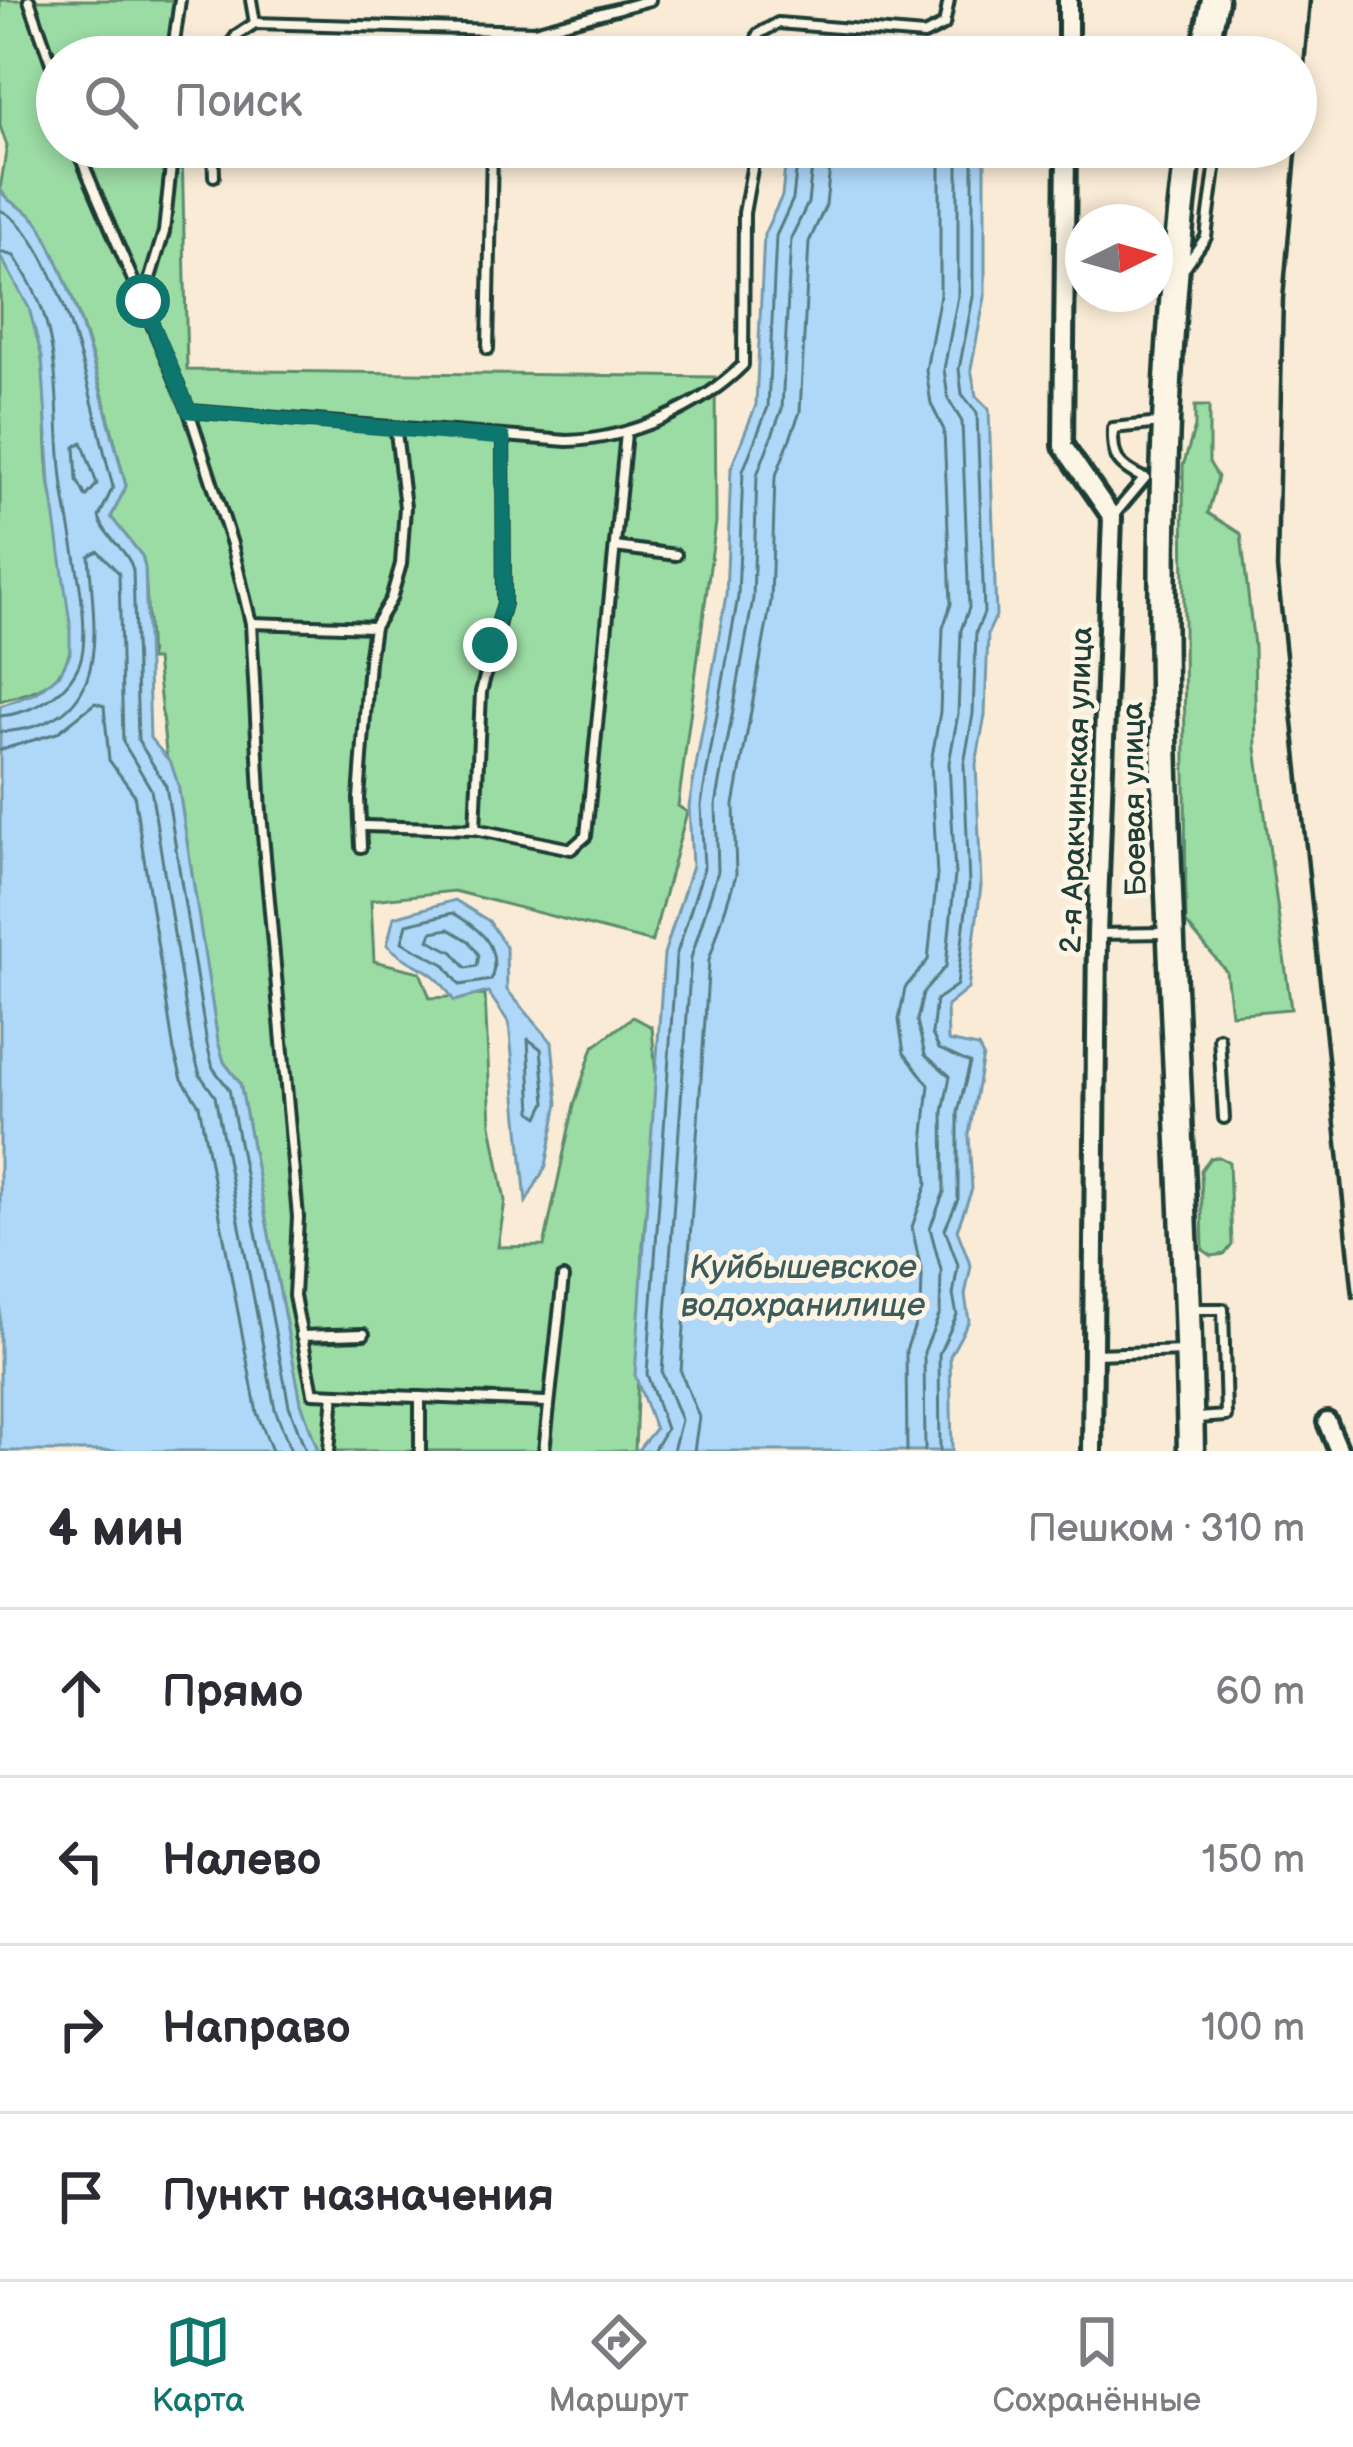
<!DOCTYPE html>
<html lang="ru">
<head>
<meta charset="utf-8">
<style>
  body { margin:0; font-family:"Balsamiq Sans",sans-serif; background:#f2f2f3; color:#2b2b33 }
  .compass { position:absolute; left:1065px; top:204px; width:108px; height:108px; border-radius:50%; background:#fff; box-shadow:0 6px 18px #0003; rotate:85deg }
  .stop { position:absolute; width:36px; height:36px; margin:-27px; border:9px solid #0f766e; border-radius:50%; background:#fff }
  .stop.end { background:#0f766e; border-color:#fff; box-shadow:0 3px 12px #0008 }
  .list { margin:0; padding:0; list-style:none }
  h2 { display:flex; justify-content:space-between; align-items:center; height:156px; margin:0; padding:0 48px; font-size:51px }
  h2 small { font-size:39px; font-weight:400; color:#7c7c81 }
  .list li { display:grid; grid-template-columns:78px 1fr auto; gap:36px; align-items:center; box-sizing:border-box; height:168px; padding:0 48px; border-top:3px solid #e1e1e2 }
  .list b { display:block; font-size:45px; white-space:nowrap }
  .list em { font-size:39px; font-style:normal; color:#7c7c81 }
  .icon { flex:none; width:66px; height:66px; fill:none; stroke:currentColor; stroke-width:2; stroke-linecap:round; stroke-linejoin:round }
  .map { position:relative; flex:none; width:1353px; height:1451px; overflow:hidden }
  .search { position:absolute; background:#fff; box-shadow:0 6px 18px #0003; left:36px; right:36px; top:36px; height:132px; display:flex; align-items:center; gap:30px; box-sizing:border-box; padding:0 42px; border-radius:66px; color:#7c7c81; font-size:45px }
  .sheet { height:828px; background:#fff }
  nav { display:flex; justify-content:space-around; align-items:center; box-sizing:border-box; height:168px; border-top:3px solid #e1e1e2; background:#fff; font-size:33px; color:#7c7c81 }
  nav a { display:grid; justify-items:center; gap:6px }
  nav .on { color:#0f766e }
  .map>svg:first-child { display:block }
</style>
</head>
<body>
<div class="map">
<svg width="1353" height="1451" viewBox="0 0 1353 1451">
  <rect width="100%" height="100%" fill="#f9ebd6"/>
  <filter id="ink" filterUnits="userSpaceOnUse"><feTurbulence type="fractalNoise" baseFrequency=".00833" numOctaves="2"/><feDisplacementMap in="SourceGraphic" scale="24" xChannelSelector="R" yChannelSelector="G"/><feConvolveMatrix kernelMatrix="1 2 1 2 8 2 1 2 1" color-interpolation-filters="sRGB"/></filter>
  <g filter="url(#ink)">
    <g fill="#9bdba4" stroke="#5d8c6c" stroke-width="3">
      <path d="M 0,0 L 177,0 L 179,57 L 57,57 L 57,147 L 182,147 L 187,370 L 715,377 L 716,522 L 678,806 L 687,812 L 652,942 L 454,891 L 371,900 L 374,961 L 420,972 L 430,998 L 485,995 L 491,1124 L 505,1201 L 498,1247 L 544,1246 L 574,1105 L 593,1047 L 633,1017 L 652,1027 L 657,1089 L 643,1245 L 635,1451 L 318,1451 L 301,1403 L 240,1083 L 224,1062 L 218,1042 L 178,784 L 167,761 L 156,660 L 150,660 L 145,568 L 142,556 L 111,517 L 126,486 C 103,398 84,307 40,226 C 29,207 9,207 0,189 L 7,146 L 0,126 Z"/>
      <path d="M 0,255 C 12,276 27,297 34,321 C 50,375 43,431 50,486 C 57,529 83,621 67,660 C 55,689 28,693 0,701 Z"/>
      <path d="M 1195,406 L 1209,406 L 1209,462 L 1218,477 L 1208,513 L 1241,534 L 1254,646 L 1256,748 L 1291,1009 L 1231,1014 L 1226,971 L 1186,923 L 1183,466 L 1195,427 Z"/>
      <path d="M 1219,1157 L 1229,1162 L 1232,1245 L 1225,1254 L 1212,1256 L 1203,1250 L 1201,1170 L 1210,1158 Z"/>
    </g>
    <g fill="#aed7f8" stroke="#7599aa" stroke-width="3">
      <path d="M 822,38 L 947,53 L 960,57 L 794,57 L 799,44 Z"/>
      <path d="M 787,147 L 985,147 L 985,297 L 971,368 L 976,396 L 989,409 L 996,616 L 988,633 L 985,715 L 976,764 L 981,886 L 968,989 L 947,1006 L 948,1041 L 978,1047 L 983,1056 L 969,1134 L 972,1189 L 957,1230 L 971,1266 L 965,1295 L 969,1321 L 950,1356 L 952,1451 L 637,1451 L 655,1429 L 635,1375 L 664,954 L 692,866 L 689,806 L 726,596 L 731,468 L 756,405 L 764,234 L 782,196 Z"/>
      <path d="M 0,189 C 9,207 29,207 40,226 C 84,307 101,398 126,486 L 111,517 L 142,556 L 145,568 L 150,738 L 171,763 L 178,784 L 218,1042 L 224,1062 L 240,1083 L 301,1403 L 318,1451 L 0,1451 L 0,706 L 36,693 L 60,674 L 70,654 L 70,623 L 50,483 L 42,357 L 29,308 L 0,255 Z"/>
      <path d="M 455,900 L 489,921 L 506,947 L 507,990 L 552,1042 L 558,1103 L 546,1166 L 526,1202 L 509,1023 L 488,992 L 454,1001 C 430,961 417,973 387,945 L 394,917 Z"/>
    </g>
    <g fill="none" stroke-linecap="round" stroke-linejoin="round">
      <g stroke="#587b82" stroke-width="3">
        <path d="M 0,210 C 63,238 95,421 113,487 L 99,517 C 105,539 128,549 133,570 L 138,740 L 166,786 L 207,1044 L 213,1068 L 229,1089 L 289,1406 L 306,1451"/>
        <path d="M 0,252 L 14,256 C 27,276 40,298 46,322 C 60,374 56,426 62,478 C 66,522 94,623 80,662 C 68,694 33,713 0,716"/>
        <path d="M 82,442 L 97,484 L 86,497 L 77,480 L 75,447 Z"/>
        <path d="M 0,732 C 114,725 95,635 89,556 L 98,551 L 119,573 L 123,742 L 151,789 L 192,1047 L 200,1075 L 215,1096 L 275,1409 L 291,1451"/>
        <path d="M 0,750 L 57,733 L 95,703 L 104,706 L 109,760 L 134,794 L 174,1051 L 182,1079 L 199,1105 L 257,1413 L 272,1451"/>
        <path d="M 453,913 C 480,929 502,946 491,980 L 460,985 L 444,964 L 402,942 L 407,924 Z"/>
        <path d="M 449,929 L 469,941 L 479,955 L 477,966 L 466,968 L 453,952 L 429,940 L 432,932 Z"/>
        <path d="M 528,1039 L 541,1049 L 546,1102 L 539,1117 L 532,1112 Z"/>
        <path d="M 653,1451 L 666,1429 L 647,1374 L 676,956 L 704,868 L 701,805 L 738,597 L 743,471 L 768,407 L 776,236 L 793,199 L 799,147"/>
        <path d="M 673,1451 L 681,1420 L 662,1373 L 691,958 L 718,871 L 716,805 L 753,599 L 757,475 L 782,409 L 791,238 L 808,203 L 814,147"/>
        <path d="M 694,1451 L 699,1417 L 681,1372 L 709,960 L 736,875 L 734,805 L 771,601 L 775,478 L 800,412 L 809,242 L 826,205 L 832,147"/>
        <path d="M 907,1451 L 906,1350 L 921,1309 L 922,1274 L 912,1227 L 927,1184 L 924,1133 L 929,1085 L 904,1053 L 899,1020 L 905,988 L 928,960 L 937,875 L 931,762 L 940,712 L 943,628 L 951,604 L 944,430 L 931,404 L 926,370 L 940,295 L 940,147"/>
        <path d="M 925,1451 L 924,1352 L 940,1313 L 941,1270 L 930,1228 L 944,1192 L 943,1112 L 950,1076 L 925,1055 L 917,1021 L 923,993 L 946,966 L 955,875 L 949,763 L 958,714 L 961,630 L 969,608 L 962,422 L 948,398 L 944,369 L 958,296 L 958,147"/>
        <path d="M 940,1451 L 939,1354 L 957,1315 L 953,1295 L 958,1265 L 945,1229 L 958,1199 L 958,1112 L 970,1063 L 939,1049 L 932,1034 L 936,1000 L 957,985 L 969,885 L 964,764 L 973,714 L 976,632 L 984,613 L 977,413 L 962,394 L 959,369 L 973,297 L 973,147"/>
      </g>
      <defs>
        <g id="service">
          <path d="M 29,0 L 57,80"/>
          <path d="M 251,0 L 255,23"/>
          <path d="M 491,30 L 491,57"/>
          <path d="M 172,57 L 180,0"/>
          <path d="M 221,57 L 237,35 L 255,23 L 534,31 L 650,0"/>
          <path d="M 754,57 L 758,34 L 778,23 L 924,35 L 944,25 L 949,0"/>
          <path d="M 76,147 L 189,411 L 232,544 L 251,623 L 261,813 L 298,1217 L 294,1296 L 313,1393 L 546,1402"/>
          <path d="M 213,147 L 214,176"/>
          <path d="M 1185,267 L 1206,237 L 1218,147"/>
          <path d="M 143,301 L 164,232 L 173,147"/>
          <path d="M 488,349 L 492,147"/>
          <path d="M 189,411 L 567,441 C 629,439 699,409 743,365 L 744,213 L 756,147"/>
          <path d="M 1143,478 C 1116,465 1112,457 1113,428 L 1161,423"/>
          <path d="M 1113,516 L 1145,478"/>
          <path d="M 615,547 L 676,555"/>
          <path d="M 251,623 L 374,627"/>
          <path d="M 364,826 L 475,829 L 571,849 L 586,836 L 626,433"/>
          <path d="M 475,829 L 481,692 L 504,603 L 503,438"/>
          <path d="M 361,847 L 359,799 L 369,661 L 374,627 L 391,599 L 401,564 L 405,507 L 396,432"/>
          <path d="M 1097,934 L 1165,933"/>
          <path d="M 1219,1038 L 1224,1118"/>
          <path d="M 1193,1309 L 1223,1309 L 1226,1416 L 1197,1418"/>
          <path d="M 301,1336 L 364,1334"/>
          <path d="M 1094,1354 L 1185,1351"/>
          <path d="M 329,1451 L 334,1394"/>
          <path d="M 420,1451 L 420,1397"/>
          <path d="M 544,1451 L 563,1278"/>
        </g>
        <g id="minor">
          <path d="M 1068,57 L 1068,0"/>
          <path d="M 1066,147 L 1063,446 L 1112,517 L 1097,934 L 1092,1451"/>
          <path d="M 1327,1422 L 1339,1451"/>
        </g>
        <g id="secondary">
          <path d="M 1203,57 L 1215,0"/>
          <path d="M 1189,147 C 1132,581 1183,1015 1191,1451"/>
        </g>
      </defs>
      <use href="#service" stroke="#1f3d34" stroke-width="16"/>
      <use href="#minor" stroke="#1f3d34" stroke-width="26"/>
      <use href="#secondary" stroke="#1f3d34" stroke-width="33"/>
      <use href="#service" stroke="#fcf5e5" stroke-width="8"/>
      <use href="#minor" stroke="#fcf5e5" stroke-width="16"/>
      <use href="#secondary" stroke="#fcf5e5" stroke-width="24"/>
      <path stroke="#1f3d34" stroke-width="4.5" d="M 1310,0 L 1283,299 L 1277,569 L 1353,1297"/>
    </g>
  </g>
  <g fill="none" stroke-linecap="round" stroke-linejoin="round" filter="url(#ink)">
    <path stroke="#0f766e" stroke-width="15" d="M 143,301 L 189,411 L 503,438 L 504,604 L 490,645"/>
  </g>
  <g text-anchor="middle" stroke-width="10" stroke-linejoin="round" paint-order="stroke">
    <g font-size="30" fill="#1f3d34" stroke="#fcf5e5">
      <text transform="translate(1076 790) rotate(-88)" y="10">2-я Аракчинская улица</text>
      <text transform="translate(1134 799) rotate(-91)" y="10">Боевая улица</text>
    </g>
    <g font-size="33" font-style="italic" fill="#3c5c5b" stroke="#fcf5e5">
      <text x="803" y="1278">Куйбышевское<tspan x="803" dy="38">водохранилище</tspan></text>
    </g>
  </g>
</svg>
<svg class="compass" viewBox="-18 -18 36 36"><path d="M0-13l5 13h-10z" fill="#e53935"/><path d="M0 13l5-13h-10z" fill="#7c7c81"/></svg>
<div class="stop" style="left:143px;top:301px"></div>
<div class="stop end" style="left:490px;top:645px"></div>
<div class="search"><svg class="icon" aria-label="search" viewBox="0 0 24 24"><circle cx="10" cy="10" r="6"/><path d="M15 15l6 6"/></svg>Поиск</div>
</div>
<section class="sheet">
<h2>4 мин<small>Пешком · 310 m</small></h2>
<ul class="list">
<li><svg class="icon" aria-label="ahead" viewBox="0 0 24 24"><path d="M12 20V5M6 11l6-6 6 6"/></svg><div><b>Прямо</b></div><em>60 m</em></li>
<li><svg class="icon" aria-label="left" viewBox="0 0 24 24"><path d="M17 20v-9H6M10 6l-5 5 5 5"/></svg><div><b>Налево</b></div><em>150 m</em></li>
<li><svg class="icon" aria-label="right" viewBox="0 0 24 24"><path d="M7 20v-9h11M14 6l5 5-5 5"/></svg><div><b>Направо</b></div><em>100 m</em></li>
<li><svg class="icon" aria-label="arrive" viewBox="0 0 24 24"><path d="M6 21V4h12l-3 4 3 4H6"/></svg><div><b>Пункт назначения</b></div></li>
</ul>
</section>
<nav>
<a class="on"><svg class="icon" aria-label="map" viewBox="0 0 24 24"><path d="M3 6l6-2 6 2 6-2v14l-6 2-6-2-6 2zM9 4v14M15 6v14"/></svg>Карта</a>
<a><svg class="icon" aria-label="directions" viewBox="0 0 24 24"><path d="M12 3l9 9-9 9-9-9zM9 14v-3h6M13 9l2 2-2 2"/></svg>Маршрут</a>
<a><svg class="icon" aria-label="saved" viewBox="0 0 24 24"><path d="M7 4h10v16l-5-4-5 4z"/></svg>Сохранённые</a>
</nav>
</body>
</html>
